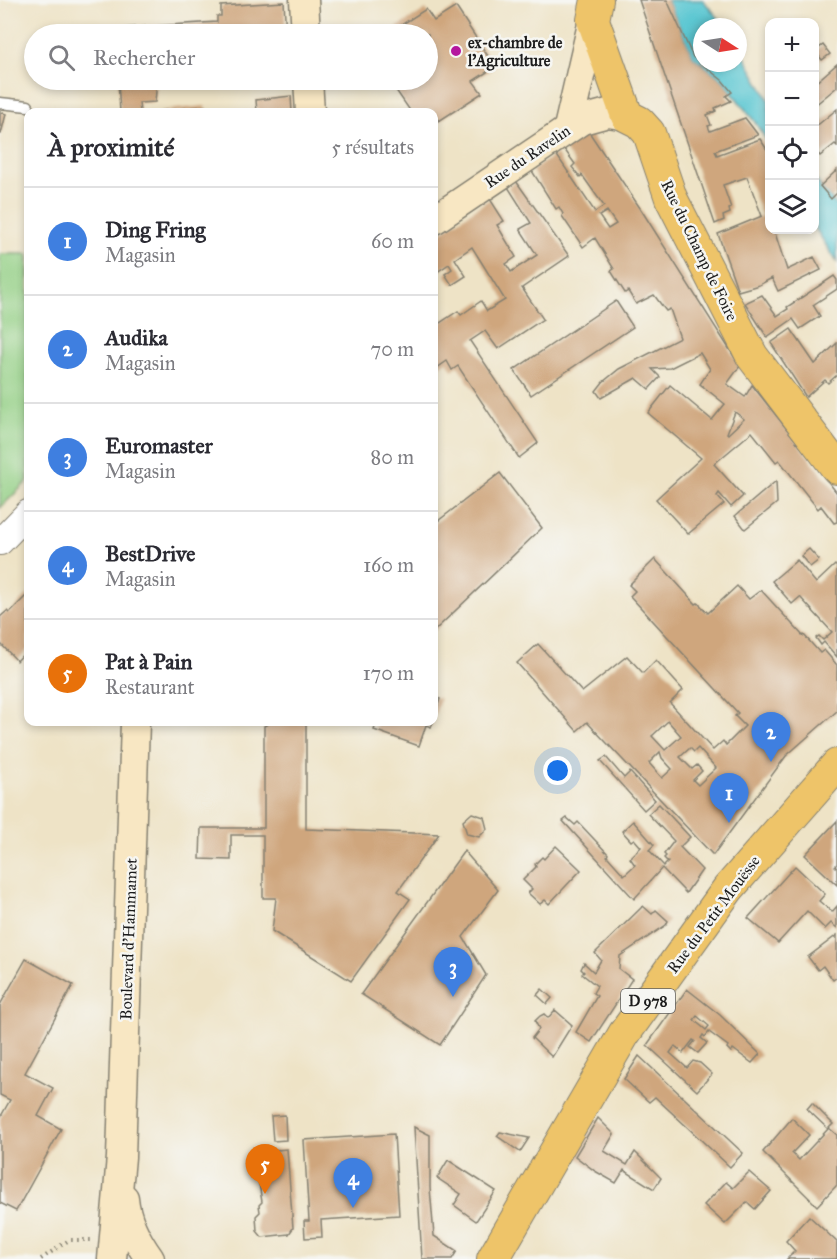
<!DOCTYPE html>
<html lang="fr">
<head>
<meta charset="utf-8">
<style>
  body { margin:0; font-family:"IM FELL Great Primer",serif; background:#f2f2f3; color:#2b2b33 }
  .controls { position:absolute; right:18px; top:18px; display:grid; overflow:hidden; border-radius:12px; box-shadow:0 3px 9px #0003 }
  .controls button { width:54px; height:54px; display:grid; place-items:center; padding:0; border:0; border-bottom:2px solid #e1e1e2; background:#fff; color:#2b2b33; font:30px sans-serif }
  .compass { position:absolute; left:693px; top:18px; width:54px; height:54px; border-radius:50%; background:#fff; box-shadow:0 3px 9px #0003; rotate:102deg }
  .you { position:absolute; left:558px; top:771px; width:21px; height:21px; margin:-15px; border:4px solid #fff; border-radius:50%; background:#1a73e8; box-shadow:0 0 0 9px #1a73e833 }
  .badge { display:grid; place-items:center; width:39px; height:39px; border-radius:50%; background:#b5179e; color:#fff; font-size:20px; font-weight:700 }
  .pin { position:absolute; translate:-50% -50px; filter:drop-shadow(0 2px 3px #0008) }
  .pin::after { content:''; position:absolute; top:32px; width:21px; height:18px; background:inherit; clip-path:polygon(0 0,100% 0,50% 100%) }
  .list { margin:0; padding:0; list-style:none }
  h2 { display:flex; justify-content:space-between; align-items:center; height:78px; margin:0; padding:0 24px; font-size:26px }
  h2 small { font-size:20px; font-weight:400; color:#7c7c81 }
  .list li { display:grid; grid-template-columns:39px 1fr auto; gap:18px; align-items:center; box-sizing:border-box; height:108px; padding:0 24px; border-top:2px solid #e1e1e2 }
  .list b { display:block; font-size:22px; white-space:nowrap }
  .list p { margin:0; font-size:20px; white-space:nowrap; color:#7c7c81 }
  .list em { font-size:20px; font-style:normal; color:#7c7c81 }
  .icon { flex:none; width:33px; height:33px; fill:none; stroke:currentColor; stroke-width:2; stroke-linecap:round; stroke-linejoin:round }
  .map { position:relative; flex:none; width:837px; height:1259px; overflow:hidden }
  .search { position:absolute; background:#fff; box-shadow:0 3px 9px #0003; left:24px; top:24px; width:414px; height:66px; display:flex; align-items:center; gap:15px; box-sizing:border-box; padding:0 21px; border-radius:33px; color:#7c7c81; font-size:22px }
  .panel { position:absolute; background:#fff; box-shadow:0 3px 9px #0003; left:24px; top:108px; width:414px; height:618px; border-radius:12px }
  .map>svg:first-child { display:block }
</style>
</head>
<body>
<div class="map">
<svg width="837" height="1259" viewBox="0 0 837 1259">
  <rect width="100%" height="100%" fill="#f6f6f2"/>
  <filter id="ink" filterUnits="userSpaceOnUse"><feTurbulence type="fractalNoise" baseFrequency=".0167" numOctaves="2"/><feDisplacementMap in="SourceGraphic" scale="12" xChannelSelector="R" yChannelSelector="G"/><feConvolveMatrix kernelMatrix="1 2 1 2 8 2 1 2 1" color-interpolation-filters="sRGB"/></filter>
  <filter id="wash" filterUnits="userSpaceOnUse"><feTurbulence type="fractalNoise" baseFrequency=".008" numOctaves="4" result="noise"/><feDisplacementMap in="SourceGraphic" scale="24" xChannelSelector="R" yChannelSelector="G"/><feGaussianBlur stdDeviation="1.35" result="paint"/><feColorMatrix in="noise" values="0 0 0 0 0 0 0 0 0 0 0 0 0 0 0 0 0 1.4 0 .05"/><feComposite in="paint" operator="in"/></filter>
  <g filter="url(#wash)">
    <rect width="100%" height="100%" fill="#eee3c6"/>
    <path fill="#93cf84" stroke="#587650" stroke-width="1.5" d="M 0,254 L 28,254 L 28,481 L 0,508 Z"/>
    <g fill="#59c6d1" stroke="#3a7176" stroke-width="1.5">
      <path d="M 667,0 L 703,0 L 726,27 L 702,27 L 702,63 L 738,63 L 738,45 L 769,100 L 769,144 L 755,122 L 722,80 L 693,57 Z"/>
      <path d="M 814,178 L 837,206 L 837,262 L 815,228 Z"/>
    </g>
    <g id="blocks">
      <g fill="#cfa67d" fill-rule="evenodd">
        <path d="M 639,0 L 667,0 L 693,57 L 722,80 L 732,92 L 726,96 L 731,101 L 715,108 L 716,111 L 707,115 L 711,125 L 708,126 L 710,131 L 745,118 L 758,135 L 715,151 L 717,155 L 760,139 L 770,154 L 770,230 L 774,230 L 787,270 L 814,257 L 821,270 L 778,291 L 772,278 L 759,285 L 738,291 L 718,234 L 762,216 L 747,177 L 723,185 L 731,208 L 729,209 L 730,213 L 723,216 L 724,220 L 715,224 Z"/>
        <path d="M 284,2 L 286,34 L 122,34 L 122,28 L 217,22 L 217,16 L 221,16 L 221,6 Z"/>
        <path d="M 456,7 L 495,67 L 473,81 L 482,93 L 439,121 L 431,109 L 426,112 L 411,112 L 389,80 L 428,80 L 428,34 L 387,34 L 426,9 L 434,21 Z"/>
        <path d="M 350,29 L 350,34 L 324,34 L 323,30 Z"/>
        <path d="M 823,45 L 830,54 L 822,60 L 815,51 Z"/>
        <path d="M 837,64 L 837,87 L 814,106 L 814,84 Z"/>
        <path d="M 118,80 L 157,80 L 155,102 L 139,103 L 140,112 L 120,112 Z"/>
        <path d="M 233,80 L 290,80 L 290,86 L 272,87 L 272,84 L 246,86 L 245,84 L 234,85 Z"/>
        <path d="M 291,96 L 292,112 L 257,112 L 256,100 Z"/>
        <path d="M 205,106 L 206,112 L 159,112 L 159,111 Z"/>
        <path d="M 837,109 L 837,146 L 835,144 L 820,156 L 814,149 L 814,128 Z"/>
        <path d="M 0,112 L 6,114 L 1,134 L 0,134 Z"/>
        <path d="M 589,132 L 640,208 L 740,366 L 727,384 L 745,397 L 752,385 L 837,493 L 837,522 L 834,523 L 821,506 L 818,509 L 779,460 L 776,462 L 752,432 L 714,464 L 743,496 L 731,507 L 719,493 L 717,496 L 724,504 L 688,534 L 656,499 L 701,458 L 648,413 L 670,385 L 712,420 L 725,404 L 700,384 L 710,369 L 700,353 L 670,368 L 652,369 L 660,377 L 649,389 L 636,378 L 601,398 L 596,391 L 603,382 L 619,369 L 680,338 L 670,309 L 666,311 L 654,295 L 636,304 L 628,291 L 625,293 L 611,271 L 614,269 L 595,238 L 583,247 L 562,216 L 563,214 L 559,207 L 556,209 L 532,171 L 556,154 L 595,212 L 604,206 L 582,175 L 580,177 L 572,167 L 575,164 L 564,149 ZM 607,211 L 616,224 L 608,229 L 599,216 ZM 735,412 L 744,419 L 728,434 L 727,433 Z"/>
        <path d="M 837,170 L 837,193 L 831,199 L 820,186 Z"/>
        <path d="M 516,181 L 569,256 L 522,288 L 543,319 L 498,349 L 485,331 L 470,341 L 538,443 L 519,458 L 458,366 L 452,370 L 447,361 L 434,370 L 434,327 L 458,311 L 461,315 L 481,301 L 487,311 L 505,300 L 472,247 L 455,259 L 466,276 L 452,285 L 445,274 L 452,269 L 449,264 L 434,274 L 434,237 L 490,199 L 504,221 L 497,225 L 516,257 L 506,264 L 511,272 L 537,255 L 520,229 L 531,223 L 508,187 Z"/>
        <path d="M 834,276 L 837,280 L 837,289 L 813,305 L 820,316 L 800,329 L 793,319 L 767,337 L 745,303 L 762,295 L 777,316 L 788,309 L 787,307 Z"/>
        <path d="M 616,301 L 633,327 L 531,395 L 514,370 Z"/>
        <path d="M 791,329 L 815,364 L 837,343 L 837,375 L 828,383 L 825,380 L 806,397 L 771,343 Z"/>
        <path d="M 500,473 L 542,528 L 434,631 L 434,524 Z"/>
        <path d="M 776,481 L 777,503 L 745,529 L 735,516 Z"/>
        <path d="M 809,549 L 819,560 L 810,567 L 801,556 Z"/>
        <path d="M 655,559 L 696,604 L 698,603 L 708,613 L 737,586 L 749,599 L 761,590 L 803,636 L 804,635 L 820,653 L 824,650 L 837,665 L 837,711 L 786,756 L 713,855 L 587,722 L 577,731 L 517,663 L 538,644 L 582,692 L 627,656 L 643,673 L 656,660 L 683,690 L 670,703 L 713,750 L 723,741 L 726,745 L 745,726 L 735,716 L 738,713 L 630,596 L 635,591 L 629,585 ZM 668,721 L 681,736 L 665,750 L 652,736 ZM 690,748 L 694,752 L 698,748 L 716,768 L 698,785 L 693,780 L 702,771 L 697,765 L 692,769 L 680,757 ZM 660,752 L 662,758 L 672,769 L 662,778 L 649,763 Z"/>
        <path d="M 797,560 L 816,583 L 835,565 L 837,567 L 837,657 L 824,642 L 821,645 L 816,638 L 819,636 L 823,640 L 832,632 L 800,597 L 792,604 L 772,581 Z"/>
        <path d="M 28,594 L 28,649 L 17,661 L 0,643 L 0,617 L 7,611 L 9,613 Z"/>
        <path d="M 434,697 L 440,699 L 434,717 Z"/>
        <path d="M 271,722 L 306,722 L 306,829 L 439,834 L 398,891 L 410,899 L 351,981 L 272,931 L 276,898 L 263,898 L 263,835 L 231,835 L 231,860 L 200,859 L 201,828 L 264,828 L 264,726 Z"/>
        <path d="M 377,722 L 433,722 L 431,727 L 426,725 L 419,746 L 374,730 Z"/>
        <path d="M 606,757 L 624,778 L 630,772 L 655,800 L 644,810 L 600,761 Z"/>
        <path d="M 659,804 L 690,837 L 680,847 L 702,870 L 686,893 L 662,868 L 634,899 L 563,821 L 567,818 L 575,825 L 578,822 L 608,854 L 607,856 L 624,875 L 635,865 L 630,858 L 641,847 L 634,839 L 631,841 L 622,831 L 633,821 L 654,845 L 649,850 L 664,866 L 668,862 L 664,858 L 666,856 L 664,854 L 674,841 L 648,814 Z"/>
        <path d="M 472,813 L 484,817 L 487,829 L 479,837 L 467,834 L 463,821 Z"/>
        <path d="M 837,821 L 837,864 L 835,866 L 837,868 L 837,885 L 805,855 Z"/>
        <path d="M 556,846 L 581,870 L 549,904 L 545,900 L 540,904 L 528,893 L 532,889 L 523,880 L 536,867 L 535,864 L 542,857 L 544,859 Z"/>
        <path d="M 464,851 L 498,890 L 463,937 L 486,975 L 440,1045 L 361,994 Z"/>
        <path d="M 795,866 L 825,894 L 819,901 L 832,912 L 837,906 L 837,928 L 831,923 L 825,929 L 807,911 L 778,943 L 748,918 Z"/>
        <path d="M 643,906 L 652,914 L 656,910 L 668,921 L 666,925 L 620,956 L 619,969 L 632,979 L 591,1042 L 576,1032 L 597,996 L 593,993 L 597,986 L 582,974 L 584,972 L 581,969 L 584,963 L 594,972 L 601,960 L 595,953 Z"/>
        <path d="M 837,935 L 837,977 L 833,980 L 823,966 L 818,970 L 808,957 Z"/>
        <path d="M 26,959 L 73,985 L 25,1073 L 53,1088 L 38,1116 L 61,1129 L 16,1211 L 0,1203 L 0,1118 L 10,1100 L 0,1095 L 0,1005 Z"/>
        <path d="M 542,989 L 552,998 L 547,1004 L 537,995 Z"/>
        <path d="M 687,989 L 720,1015 L 760,1054 L 752,1063 L 733,1049 L 731,1052 L 727,1048 L 728,1046 L 709,1032 L 705,1037 L 703,1035 L 701,1038 L 707,1043 L 698,1053 L 690,1047 L 695,1041 L 693,1040 L 683,1053 L 675,1046 L 670,1053 L 687,1068 L 693,1061 L 700,1063 L 712,1074 L 697,1091 L 647,1045 ZM 697,1016 L 709,1026 L 706,1030 L 694,1020 Z"/>
        <path d="M 555,1010 L 572,1025 L 552,1057 L 532,1038 L 539,1029 L 535,1021 L 540,1016 L 544,1014 L 548,1018 Z"/>
        <path d="M 639,1056 L 743,1153 L 730,1167 L 655,1097 L 649,1102 L 624,1079 Z"/>
        <path d="M 812,1103 L 833,1124 L 829,1128 L 837,1135 L 837,1185 L 817,1206 L 763,1152 L 792,1118 L 809,1135 L 792,1153 L 799,1160 L 828,1129 L 807,1109 Z"/>
        <path d="M 285,1115 L 286,1140 L 273,1141 L 271,1116 Z"/>
        <path d="M 598,1118 L 614,1134 L 604,1151 L 627,1165 L 635,1152 L 661,1178 L 654,1189 L 624,1170 L 616,1183 L 595,1171 L 575,1156 Z"/>
        <path d="M 414,1127 L 430,1135 L 430,1188 L 434,1236 L 457,1251 L 452,1259 L 422,1259 Z"/>
        <path d="M 500,1132 L 529,1138 L 520,1152 L 497,1136 Z"/>
        <path d="M 394,1134 L 399,1215 L 321,1220 L 322,1237 L 305,1238 L 304,1221 L 309,1221 L 304,1140 Z"/>
        <path d="M 287,1149 L 293,1228 L 289,1234 L 262,1237 L 257,1231 L 256,1216 L 260,1212 L 259,1205 L 262,1202 L 254,1152 Z"/>
        <path d="M 448,1160 L 496,1191 L 476,1221 L 454,1205 L 461,1194 L 437,1178 Z"/>
        <path d="M 749,1172 L 771,1191 L 755,1209 L 747,1202 L 725,1224 L 704,1205 L 726,1182 L 733,1188 Z"/>
        <path d="M 809,1216 L 837,1242 L 837,1259 L 787,1259 L 795,1251 L 786,1241 Z"/>
      </g>
    </g>
  </g>
  <g filter="url(#ink)">
    <use href="#blocks" fill-opacity="0" stroke="#858071" stroke-width="1.5"/>
    <g fill="none" stroke-linecap="round" stroke-linejoin="round">
      <defs>
        <path id="service" d="M 0,103 L 28,106"/>
        <path id="tertiary" d="M 0,542 L 28,513"/>
        <g id="secondary">
          <path d="M 304,0 L 306,34"/>
          <path d="M 308,80 L 310,112"/>
          <path d="M 568,128 L 593,20"/>
          <path d="M 434,220 L 582,120 L 608,113 L 627,116"/>
          <path d="M 124,1198 C 126,1221 137,1241 150,1259"/>
          <path d="M 112,1259 L 121,1157 L 135,722"/>
        </g>
        <g id="primary">
          <path d="M 597,0 L 593,20 L 627,116 L 639,122 L 649,133 L 671,198 L 752,356 L 837,468"/>
          <path d="M 493,1259 L 624,1034 L 728,889 L 837,765"/>
        </g>
      </defs>
      <use href="#service" stroke="#858071" stroke-width="13"/>
      <use href="#tertiary" stroke="#858071" stroke-width="28"/>
      <use href="#secondary" stroke="#858071" stroke-width="31"/>
      <use href="#primary" stroke="#858071" stroke-width="34"/>
      <path stroke="#858071" stroke-width="4" stroke-dasharray="1.5 4.5" stroke-linecap="butt" d="M 41,1259 L 69,1240 L 91,1240"/>
      <use href="#service" stroke="#fff" stroke-width="10"/>
      <use href="#tertiary" stroke="#fff" stroke-width="26"/>
      <use href="#secondary" stroke="#f8e7c3" stroke-width="28"/>
      <use href="#primary" stroke="#eec469" stroke-width="32"/>
    </g>
  </g>
  <circle fill="#b5179e" stroke="#f6f6f2" stroke-width="2" cx="456" cy="51" r="6"/>
  <g text-anchor="middle" stroke-width="5" stroke-linejoin="round" paint-order="stroke">
    <rect fill="#f6f6f2" stroke="#5d5d5c" stroke-width="1.5" x="621" y="989" width="54" height="24" rx="4.5"/>
    <g font-size="15" font-weight="bold" fill="#1c1c1c">
      <text x="648" y="1006">D 978</text>
    </g>
    <g font-size="16" font-weight="bold" fill="#1c1c1c" stroke="#f6f6f2" text-anchor="start">
      <text x="468" y="48">ex-chambre de<tspan x="468" dy="18">l'Agriculture</tspan></text>
    </g>
    <g font-size="16" fill="#1c1c1c" stroke="#f6f6f2">
      <text transform="translate(527 156) rotate(-34)" y="6">Rue du Ravelin</text>
      <text transform="translate(700 250) rotate(64)" y="6">Rue du Champ de Foire</text>
      <text transform="translate(713 914) rotate(-53)" y="6">Rue du Petit Mouësse</text>
      <text transform="translate(128 939) rotate(-88)" y="6">Boulevard d'Hammamet</text>
    </g>
  </g>
</svg>
<div class="controls">
<button>+</button>
<button>−</button>
<button><svg class="icon" aria-label="locate" viewBox="0 0 24 24"><circle cx="12" cy="12" r="6"/><path d="M12 2v4M12 18v4M2 12h4M18 12h4"/></svg></button>
<button><svg class="icon" aria-label="layers" viewBox="0 0 24 24"><path d="M12 4l9 5-9 5-9-5zM3 14l9 5 9-5"/></svg></button>
</div>
<svg class="compass" viewBox="-18 -18 36 36"><path d="M0-13l5 13h-10z" fill="#e53935"/><path d="M0 13l5-13h-10z" fill="#7c7c81"/></svg>
<div class="you"></div>
<div class="pin badge" style="left:729px;top:823px;background:#3f7fe0">1</div>
<div class="pin badge" style="left:771px;top:762px;background:#3f7fe0">2</div>
<div class="pin badge" style="left:453px;top:997px;background:#3f7fe0">3</div>
<div class="pin badge" style="left:353px;top:1208px;background:#3f7fe0">4</div>
<div class="pin badge" style="left:265px;top:1194px;background:#e8710a">5</div>
<div class="search"><svg class="icon" aria-label="search" viewBox="0 0 24 24"><circle cx="10" cy="10" r="6"/><path d="M15 15l6 6"/></svg>Rechercher</div>
<section class="panel">
<h2>À proximité<small>5 résultats</small></h2>
<ul class="list">
<li><span class="badge" style="background:#3f7fe0">1</span><div><b>Ding Fring</b><p>Magasin</p></div><em>60 m</em></li>
<li><span class="badge" style="background:#3f7fe0">2</span><div><b>Audika</b><p>Magasin</p></div><em>70 m</em></li>
<li><span class="badge" style="background:#3f7fe0">3</span><div><b>Euromaster</b><p>Magasin</p></div><em>80 m</em></li>
<li><span class="badge" style="background:#3f7fe0">4</span><div><b>BestDrive</b><p>Magasin</p></div><em>160 m</em></li>
<li><span class="badge" style="background:#e8710a">5</span><div><b>Pat à Pain</b><p>Restaurant</p></div><em>170 m</em></li>
</ul>
</section>
</div>
</body>
</html>
